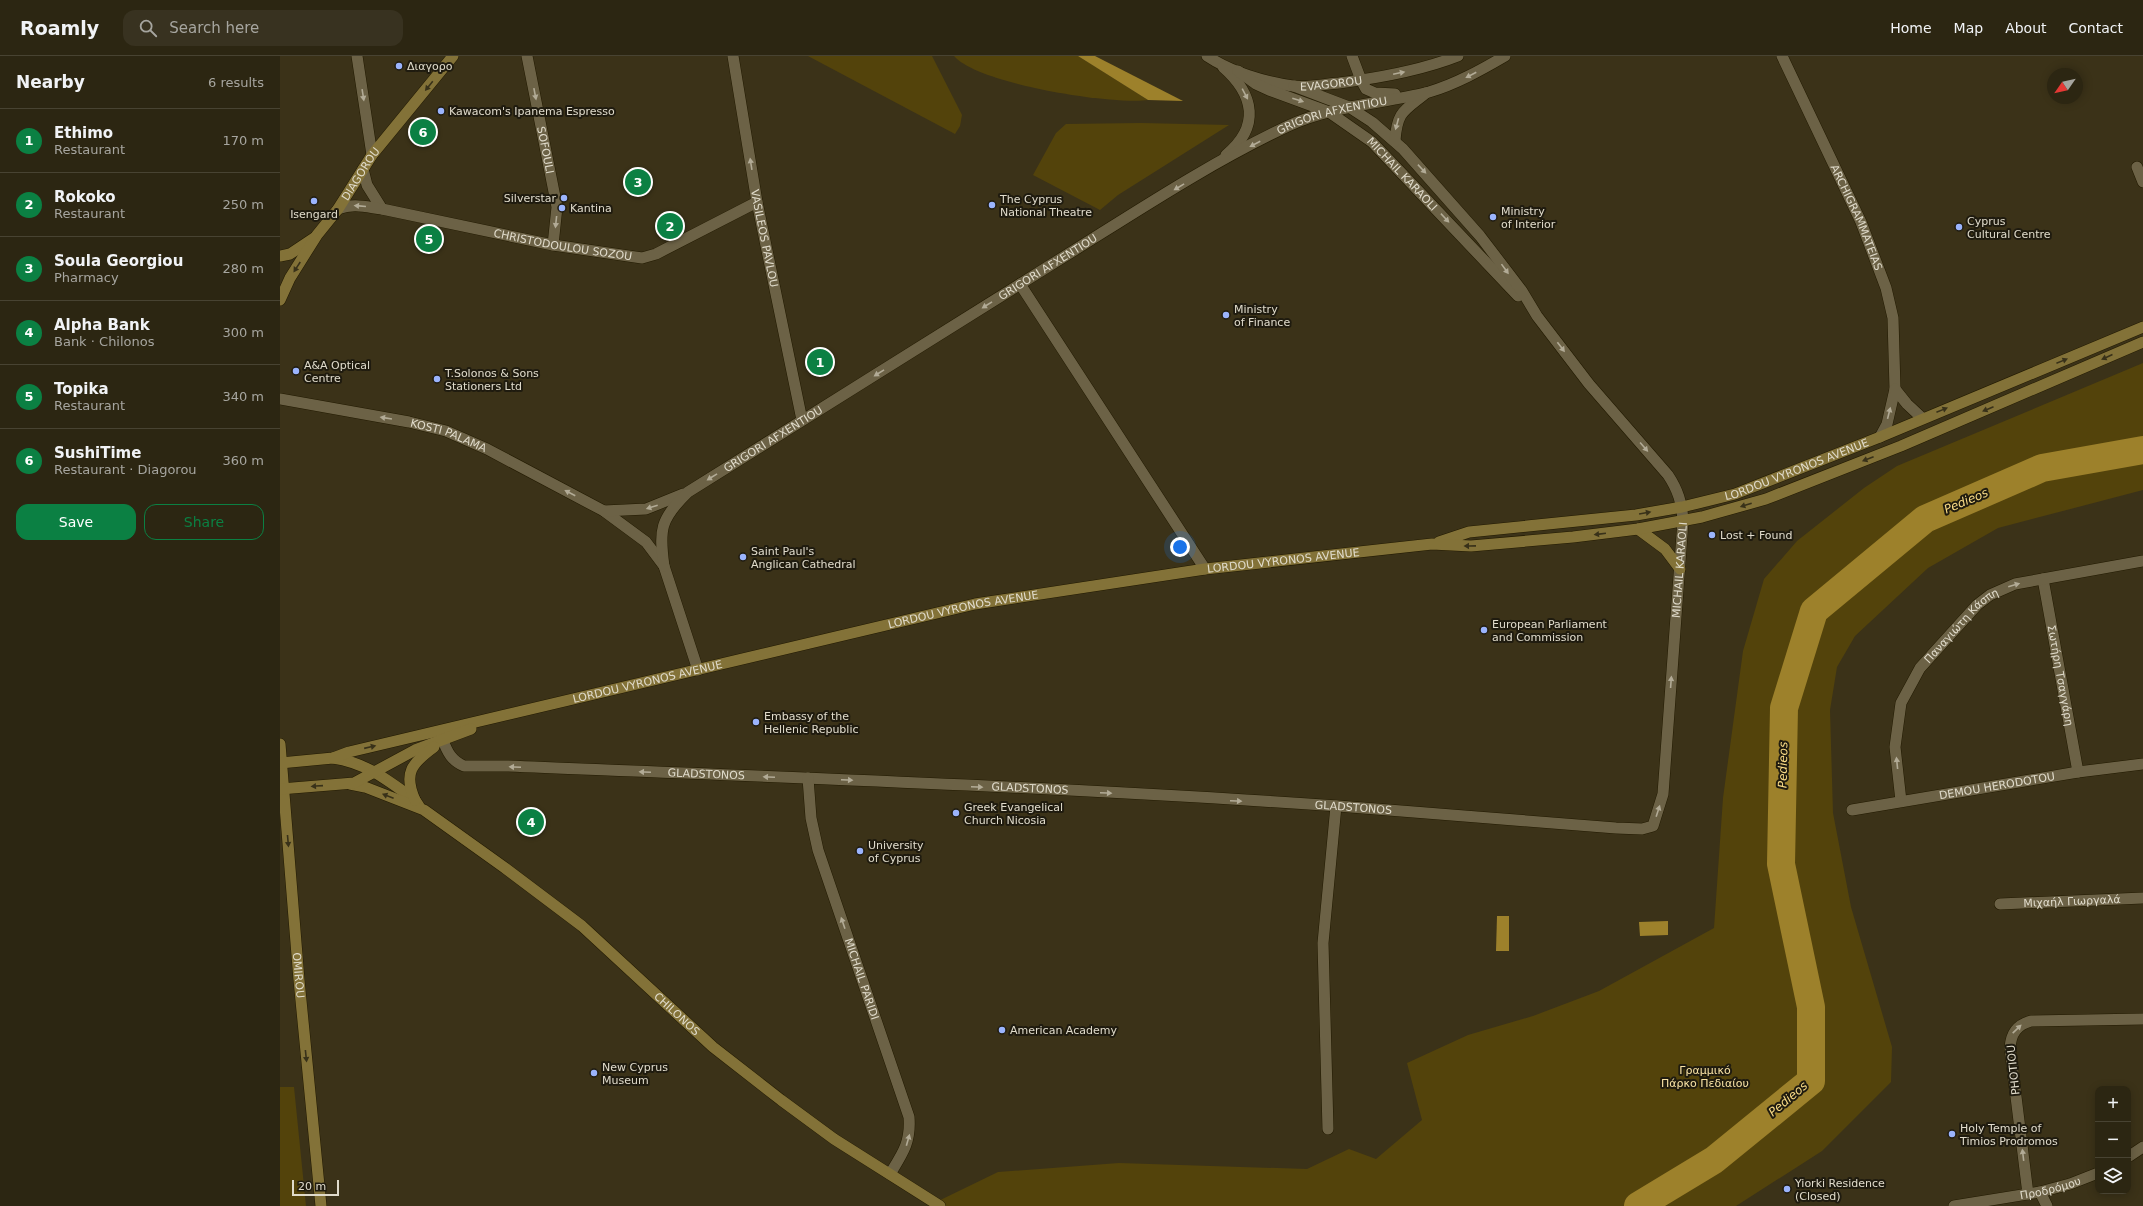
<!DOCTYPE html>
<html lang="en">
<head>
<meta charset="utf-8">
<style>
  body { margin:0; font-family:"DejaVu Sans",sans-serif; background:#383220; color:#f1f3f6 }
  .controls { position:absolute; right:12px; bottom:12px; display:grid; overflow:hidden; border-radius:8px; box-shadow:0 2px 10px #0003 }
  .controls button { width:36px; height:36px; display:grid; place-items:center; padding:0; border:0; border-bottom:1px solid #484332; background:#2c2612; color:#f1f3f6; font:20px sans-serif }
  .compass { position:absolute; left:1767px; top:12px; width:36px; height:36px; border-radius:50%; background:#2c2612; box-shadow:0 2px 10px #0003; rotate:236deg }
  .scale { position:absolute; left:12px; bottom:10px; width:47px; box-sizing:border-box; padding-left:4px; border:2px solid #e0dbcb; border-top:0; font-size:11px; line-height:14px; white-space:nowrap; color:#e0dbcb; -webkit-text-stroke:3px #1f1b0f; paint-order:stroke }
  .you { position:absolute; left:900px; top:491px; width:14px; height:14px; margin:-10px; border:3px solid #fff; border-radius:50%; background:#1a73e8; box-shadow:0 0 0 6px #1a73e833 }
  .badge { display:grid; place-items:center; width:26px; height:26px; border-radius:50%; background:#0b8043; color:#fff; font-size:13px; font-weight:700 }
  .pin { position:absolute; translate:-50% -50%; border:2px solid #fff; box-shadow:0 1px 4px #0006 }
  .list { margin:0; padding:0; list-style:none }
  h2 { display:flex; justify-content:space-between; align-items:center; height:52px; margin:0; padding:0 16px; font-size:17px }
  h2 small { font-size:13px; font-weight:400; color:#a6a59f }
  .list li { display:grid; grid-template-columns:26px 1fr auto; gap:12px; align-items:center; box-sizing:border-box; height:64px; padding:0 16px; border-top:1px solid #484332 }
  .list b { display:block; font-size:15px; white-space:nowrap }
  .list p { margin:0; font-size:13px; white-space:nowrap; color:#a6a59f }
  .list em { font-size:13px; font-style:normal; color:#a6a59f }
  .actions { display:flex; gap:8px; padding:12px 16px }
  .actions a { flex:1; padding:9px 0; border:1px solid #0b8043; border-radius:12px; text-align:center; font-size:14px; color:#0b8043 }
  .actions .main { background:#0b8043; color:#fff }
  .icon { flex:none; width:22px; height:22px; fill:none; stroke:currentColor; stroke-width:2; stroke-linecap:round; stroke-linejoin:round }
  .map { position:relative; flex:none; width:1863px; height:1150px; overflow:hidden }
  header { display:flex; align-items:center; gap:24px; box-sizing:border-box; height:56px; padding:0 20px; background:#2c2612; border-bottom:1px solid #484332 }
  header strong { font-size:19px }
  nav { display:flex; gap:22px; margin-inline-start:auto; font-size:14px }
  .search { width:280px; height:36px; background:#383220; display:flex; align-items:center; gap:10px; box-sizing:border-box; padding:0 14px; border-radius:12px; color:#a6a59f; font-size:15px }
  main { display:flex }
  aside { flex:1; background:#2c2612 }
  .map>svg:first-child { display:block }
</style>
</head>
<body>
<header>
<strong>Roamly</strong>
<div class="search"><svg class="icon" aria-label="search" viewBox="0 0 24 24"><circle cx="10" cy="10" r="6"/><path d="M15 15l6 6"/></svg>Search here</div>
<nav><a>Home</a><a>Map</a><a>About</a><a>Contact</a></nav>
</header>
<main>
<aside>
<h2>Nearby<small>6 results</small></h2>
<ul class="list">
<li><span class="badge">1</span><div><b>Ethimo</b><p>Restaurant</p></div><em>170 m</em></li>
<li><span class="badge">2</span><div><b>Rokoko</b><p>Restaurant</p></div><em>250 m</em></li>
<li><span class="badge">3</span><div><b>Soula Georgiou</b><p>Pharmacy</p></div><em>280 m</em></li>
<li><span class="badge">4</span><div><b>Alpha Bank</b><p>Bank · Chilonos</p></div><em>300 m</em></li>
<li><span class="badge">5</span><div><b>Topika</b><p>Restaurant</p></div><em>340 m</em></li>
<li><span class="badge">6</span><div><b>SushiTime</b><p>Restaurant · Diagorou</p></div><em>360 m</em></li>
</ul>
<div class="actions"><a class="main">Save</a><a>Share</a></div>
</aside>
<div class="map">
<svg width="1863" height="1150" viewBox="0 0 1863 1150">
  <rect width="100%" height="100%" fill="#3b3218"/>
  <g fill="#53430b">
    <path d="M 528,0 L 652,0 L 682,59 L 680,70 L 675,78 Z"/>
    <path d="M 674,0 L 798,0 L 868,44 C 831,49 698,28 674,0 Z"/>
    <path d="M 861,67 L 949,69 L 838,139 L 820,154 L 753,119 L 776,77 L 786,68 Z"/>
    <path d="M 1863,307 L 1863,434 L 1718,472 L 1648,512 L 1575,580 L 1557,611 L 1550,654 L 1553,757 L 1571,851 L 1612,991 L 1611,1026 L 1542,1095 L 1456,1150 L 648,1150 L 718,1116 L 839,1107 L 1027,1113 L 1069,1093 L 1096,1103 L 1142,1064 L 1127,1007 L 1188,979 L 1253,960 L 1319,935 L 1434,872 L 1443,742 L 1463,595 L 1484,523 L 1517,485 L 1584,432 L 1617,410 Z"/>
    <path d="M 0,1031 L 14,1031 L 26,1150 L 0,1150 Z"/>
  </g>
  <g fill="#9d812b">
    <path d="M 798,0 L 815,0 L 903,45 L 868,44 Z"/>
    <path d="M 1217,860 L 1229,860 L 1229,895 L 1216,895 Z"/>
    <path d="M 1388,865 L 1388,879 L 1360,880 L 1359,866 Z"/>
  </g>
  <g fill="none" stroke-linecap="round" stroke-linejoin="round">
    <path stroke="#9d812b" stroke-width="28" d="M 1358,1150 L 1434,1104 L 1531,1025 L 1531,951 L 1501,808 L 1504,652 L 1534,555 L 1645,463 L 1762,412 L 1863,394"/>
    <defs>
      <g id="minor">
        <path d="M 77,0 L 92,99"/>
        <path id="s1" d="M 247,0 L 277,151 L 273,189"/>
        <path id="s2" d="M 453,0 L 477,146 L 522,364"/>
        <path d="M 1072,0 L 1081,24"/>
        <path id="s3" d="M 1502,0 L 1581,166 L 1606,232 L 1613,262 L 1615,333 L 1607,368 L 1600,381"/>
        <path d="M 1857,111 L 1863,126"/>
        <path d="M 83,113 L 87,129 L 102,153"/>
        <path id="s4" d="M 58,153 C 73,147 86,151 102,153 L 273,189 L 362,202 L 376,198 L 477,146"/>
        <path d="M 740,228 L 925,513"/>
        <path d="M 1615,333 L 1627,348 L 1642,362"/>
        <path id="s5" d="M 1763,523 L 1798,716"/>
        <path id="s6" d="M 163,684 C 167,696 172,705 184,710 L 228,710 C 504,721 782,731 1058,750 C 1151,757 1243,765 1336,772 L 1362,773 L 1373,770 L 1383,738 L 1403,465"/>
        <path id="s7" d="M 528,722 L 531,762 L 538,794 L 629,1061 C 631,1086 623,1097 610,1118"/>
        <path id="s8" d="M 1621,745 L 1615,691 L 1621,647 L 1640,612 L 1697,549 L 1710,539 L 1735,528 L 1863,505"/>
        <path id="s9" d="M 1572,754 L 1798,716 L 1863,708"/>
        <path id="s10" d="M 1720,848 L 1863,842"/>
        <path d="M 1048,1073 L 1043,887 L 1056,750"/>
        <path d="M 1760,1136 L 1767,1150"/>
        <path d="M 1748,1138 L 1730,992 C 1731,977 1737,969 1751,965 L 1863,963"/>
      </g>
      <g id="tertiary">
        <path id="s11" d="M 927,0 C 951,16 984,26 1013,30 C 1028,32 1044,28 1059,27 C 1099,22 1140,15 1178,0"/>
        <path d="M 943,11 C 975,39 980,71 946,99"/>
        <path id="s12" d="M 958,15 L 976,28 L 989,34 L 1049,56 L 1092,86 L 1238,240"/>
        <path d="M 1081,24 L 1086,33 L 1095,37 L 1115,38"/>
        <path d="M 1014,30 L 1069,51 L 1092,66 L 1123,93 L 1200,180 L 1242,235 L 1257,260 L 1309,328 L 1388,419 C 1398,434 1402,447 1403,465"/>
        <path d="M 1115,85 C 1117,55 1124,55 1146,37"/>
        <path id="s13" d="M 0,343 L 129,366 L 166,375 L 207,393 L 324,455 L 366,486 L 384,510 L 418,614"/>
        <path d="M 324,455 L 366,453 L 403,438"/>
        <path id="s14" d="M 384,510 C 379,474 380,463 408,436 C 528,361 649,285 769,210 C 847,162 925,109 1008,70 C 1053,49 1102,48 1149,36 C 1176,28 1201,14 1225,0"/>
        <path d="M 1848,1101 L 1863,1091"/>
        <path id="s15" d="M 1674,1150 L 1760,1136 L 1790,1128 L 1818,1117"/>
      </g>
      <g id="secondary">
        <path d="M 0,200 L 10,198 L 34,182"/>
        <path id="s16" d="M 0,244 L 10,222 L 37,179 L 58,153 L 92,99 L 173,0"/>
        <path d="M 1358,473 L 1385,493 L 1400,513"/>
        <path id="s17" d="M 1159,486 L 1189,476 L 1356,459 L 1402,451 L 1455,438 L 1600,381 L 1863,271"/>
        <path id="s18" d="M 0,688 L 19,924 L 41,1150"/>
        <path d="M 53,702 C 87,707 107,724 135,744 L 139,750"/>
        <path id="s19" d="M 0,707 L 53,702 L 69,696 L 695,548 L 925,513 L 1152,488 L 1191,490 L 1293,481 L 1358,473 L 1422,461 L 1486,443 L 1621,390 L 1863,286"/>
        <path id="s20" d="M 70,728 L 85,731 L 144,754 L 225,812 L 302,870 L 433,991 L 501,1044 L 554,1083 L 660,1150"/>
        <path d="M 0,733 L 74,727 L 135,694 L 191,673"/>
        <path d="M 135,744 C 123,717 132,707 154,691"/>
      </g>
    </defs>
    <use href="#minor" stroke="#221a01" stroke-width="12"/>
    <use href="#tertiary" stroke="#221a01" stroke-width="12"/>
    <use href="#secondary" stroke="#221a01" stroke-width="12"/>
    <use href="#minor" stroke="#6c6246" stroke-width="11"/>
    <use href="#tertiary" stroke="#6c6246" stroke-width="11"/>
    <use href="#secondary" stroke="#837238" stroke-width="11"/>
  </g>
  <defs><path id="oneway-solid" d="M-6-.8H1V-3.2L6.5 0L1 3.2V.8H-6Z"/></defs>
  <g fill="#b2ab96">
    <use href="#oneway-solid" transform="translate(1119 17) rotate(-12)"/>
    <use href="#oneway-solid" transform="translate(1191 19) rotate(152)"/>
    <use href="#oneway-solid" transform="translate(255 38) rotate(79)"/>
    <use href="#oneway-solid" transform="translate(965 38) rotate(62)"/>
    <use href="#oneway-solid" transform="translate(83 39) rotate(81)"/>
    <use href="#oneway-solid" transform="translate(1018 44) rotate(18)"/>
    <use href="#oneway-solid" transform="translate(1117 68) rotate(105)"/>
    <use href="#oneway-solid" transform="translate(975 88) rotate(152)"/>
    <use href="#oneway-solid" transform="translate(471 108) rotate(-99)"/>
    <use href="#oneway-solid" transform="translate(1142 113) rotate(47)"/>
    <use href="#oneway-solid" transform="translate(899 131) rotate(149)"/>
    <use href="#oneway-solid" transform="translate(80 150) rotate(-175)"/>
    <use href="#oneway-solid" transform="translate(1165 162) rotate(47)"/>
    <use href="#oneway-solid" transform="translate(276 166) rotate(96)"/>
    <use href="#oneway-solid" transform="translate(1225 213) rotate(54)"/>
    <use href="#oneway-solid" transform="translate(707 249) rotate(148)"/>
    <use href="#oneway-solid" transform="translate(1281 291) rotate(53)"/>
    <use href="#oneway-solid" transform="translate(599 317) rotate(148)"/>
    <use href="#oneway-solid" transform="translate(1609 357) rotate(-76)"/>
    <use href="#oneway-solid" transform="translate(106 362) rotate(-171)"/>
    <use href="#oneway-solid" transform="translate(1364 391) rotate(49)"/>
    <use href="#oneway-solid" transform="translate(432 421) rotate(148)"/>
    <use href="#oneway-solid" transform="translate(290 437) rotate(-152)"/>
    <use href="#oneway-solid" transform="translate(372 451) rotate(162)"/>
    <use href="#oneway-solid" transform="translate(1734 529) rotate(-16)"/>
    <use href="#oneway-solid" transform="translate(1391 626) rotate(-86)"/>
    <use href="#oneway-solid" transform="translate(1617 707) rotate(-96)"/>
    <use href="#oneway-solid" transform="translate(235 711) rotate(-178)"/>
    <use href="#oneway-solid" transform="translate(365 716) rotate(-178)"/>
    <use href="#oneway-solid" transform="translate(489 721) rotate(-178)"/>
    <use href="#oneway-solid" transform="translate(567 724) rotate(3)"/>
    <use href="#oneway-solid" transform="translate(697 731) rotate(3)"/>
    <use href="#oneway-solid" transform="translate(826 737) rotate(3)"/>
    <use href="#oneway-solid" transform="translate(956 745) rotate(3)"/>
    <use href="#oneway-solid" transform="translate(1378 755) rotate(-72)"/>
    <use href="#oneway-solid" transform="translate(563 867) rotate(-109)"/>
    <use href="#oneway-solid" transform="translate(1737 973) rotate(-44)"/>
    <use href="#oneway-solid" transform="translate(628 1084) rotate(-74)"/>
    <use href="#oneway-solid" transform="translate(1743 1099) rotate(-97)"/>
  </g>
  <g fill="#383119">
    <use href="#oneway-solid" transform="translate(149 30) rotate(129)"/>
    <use href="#oneway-solid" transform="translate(17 211) rotate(123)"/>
    <use href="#oneway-solid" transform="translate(1827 301) rotate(156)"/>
    <use href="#oneway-solid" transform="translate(1782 305) rotate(-22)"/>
    <use href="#oneway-solid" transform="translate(1708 353) rotate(157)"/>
    <use href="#oneway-solid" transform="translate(1662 354) rotate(-22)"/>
    <use href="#oneway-solid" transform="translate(1588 403) rotate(159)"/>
    <use href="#oneway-solid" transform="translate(1466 449) rotate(162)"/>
    <use href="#oneway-solid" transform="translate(1365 457) rotate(-10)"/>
    <use href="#oneway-solid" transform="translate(1320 478) rotate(173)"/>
    <use href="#oneway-solid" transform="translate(1190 490) rotate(179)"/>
    <use href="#oneway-solid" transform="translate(90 691) rotate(-13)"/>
    <use href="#oneway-solid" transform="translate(37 730) rotate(176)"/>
    <use href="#oneway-solid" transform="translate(108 740) rotate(-159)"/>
    <use href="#oneway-solid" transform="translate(8 785) rotate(85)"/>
    <use href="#oneway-solid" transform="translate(26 1000) rotate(84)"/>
  </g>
  <g fill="#9bb4fd" stroke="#1f1b0f" stroke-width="1.5">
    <circle cx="119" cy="10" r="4"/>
    <circle cx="161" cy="55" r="4"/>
    <circle cx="284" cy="142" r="4"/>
    <circle cx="34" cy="145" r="4"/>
    <circle cx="712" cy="149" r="4"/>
    <circle cx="282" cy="152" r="4"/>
    <circle cx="1213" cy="161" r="4"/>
    <circle cx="1679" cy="171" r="4"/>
    <circle cx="946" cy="259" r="4"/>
    <circle cx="16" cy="315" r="4"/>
    <circle cx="157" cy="323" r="4"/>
    <circle cx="1432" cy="479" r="4"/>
    <circle cx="463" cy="501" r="4"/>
    <circle cx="1204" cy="574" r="4"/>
    <circle cx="476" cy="666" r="4"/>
    <circle cx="676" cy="757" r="4"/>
    <circle cx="580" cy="795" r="4"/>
    <circle cx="722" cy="974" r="4"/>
    <circle cx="314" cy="1017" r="4"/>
    <circle cx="1672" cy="1078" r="4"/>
    <circle cx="1507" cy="1133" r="4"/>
  </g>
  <g text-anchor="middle" stroke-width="4" stroke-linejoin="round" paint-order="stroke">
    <g font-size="11" fill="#e0dbcb" stroke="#1f1b0f" text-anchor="start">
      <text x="127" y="14">Διαγορο</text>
      <text x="169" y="59">Kawacom's Ipanema Espresso</text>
      <text x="276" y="146" text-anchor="end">Silverstar</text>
      <text x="720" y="147">The Cyprus<tspan x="720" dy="13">National Theatre</tspan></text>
      <text x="290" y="156">Kantina</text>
      <text x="1221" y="159">Ministry<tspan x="1221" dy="13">of Interior</tspan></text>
      <text x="34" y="162" text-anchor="middle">Isengard</text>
      <text x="1687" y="169">Cyprus<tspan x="1687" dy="13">Cultural Centre</tspan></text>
      <text x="954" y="257">Ministry<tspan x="954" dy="13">of Finance</tspan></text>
      <text x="24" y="313">A&amp;A Optical<tspan x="24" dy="13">Centre</tspan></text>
      <text x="165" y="321">T.Solonos &amp; Sons<tspan x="165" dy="13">Stationers Ltd</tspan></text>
      <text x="1440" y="483">Lost + Found</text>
      <text x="471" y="499">Saint Paul's<tspan x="471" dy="13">Anglican Cathedral</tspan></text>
      <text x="1212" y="572">European Parliament<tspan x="1212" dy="13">and Commission</tspan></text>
      <text x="484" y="664">Embassy of the<tspan x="484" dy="13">Hellenic Republic</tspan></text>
      <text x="684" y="755">Greek Evangelical<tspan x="684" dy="13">Church Nicosia</tspan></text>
      <text x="588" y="793">University<tspan x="588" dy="13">of Cyprus</tspan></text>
      <text x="730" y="978">American Academy</text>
      <text x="322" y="1015">New Cyprus<tspan x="322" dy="13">Museum</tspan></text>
      <text x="1680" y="1076">Holy Temple of<tspan x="1680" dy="13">Timios Prodromos</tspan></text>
      <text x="1515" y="1131">Yiorki Residence<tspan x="1515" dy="13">(Closed)</tspan></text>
    </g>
    <g font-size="11" fill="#e0dbcb" stroke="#1f1b0f">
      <text dy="4" stroke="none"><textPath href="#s11" startOffset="130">EVAGOROU</textPath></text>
      <text dy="4" stroke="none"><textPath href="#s14" startOffset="831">GRIGORI AFXENTIOU</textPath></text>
      <text dy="4" stroke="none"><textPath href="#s1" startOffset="96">SOFOULI</textPath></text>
      <text dy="4" stroke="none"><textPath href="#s16" startOffset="150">DIAGOROU</textPath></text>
      <text dy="4" stroke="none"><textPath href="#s12" startOffset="197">MICHAIL KARAOLI</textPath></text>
      <text dy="4" stroke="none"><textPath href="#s3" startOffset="178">ARCHIGRAMMATEIAS</textPath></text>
      <text dy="4" stroke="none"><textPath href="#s2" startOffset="185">VASILEOS PAVLOU</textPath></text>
      <text dy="4" stroke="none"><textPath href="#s4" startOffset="229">CHRISTODOULOU SOZOU</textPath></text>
      <text dy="4" stroke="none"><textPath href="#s14" startOffset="507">GRIGORI AFXENTIOU</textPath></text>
      <text dy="4" stroke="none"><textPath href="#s13" startOffset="173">KOSTI PALAMA</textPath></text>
      <text dy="4" stroke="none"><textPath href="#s14" startOffset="183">GRIGORI AFXENTIOU</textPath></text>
      <text dy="4" stroke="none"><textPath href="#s17" startOffset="367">LORDOU VYRONOS AVENUE</textPath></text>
      <text dy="4" stroke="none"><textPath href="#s19" startOffset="1025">LORDOU VYRONOS AVENUE</textPath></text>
      <text dy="4" stroke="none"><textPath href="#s6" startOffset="1484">MICHAIL KARAOLI</textPath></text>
      <text dy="4" stroke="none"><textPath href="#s19" startOffset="701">LORDOU VYRONOS AVENUE</textPath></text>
      <text dy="4" stroke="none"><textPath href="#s8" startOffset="198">Παναγιώτη Κάσπη</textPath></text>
      <text dy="4" stroke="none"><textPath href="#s5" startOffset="98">Σωτήρη Τσαγγάρη</textPath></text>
      <text dy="4" stroke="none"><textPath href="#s19" startOffset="377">LORDOU VYRONOS AVENUE</textPath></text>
      <text dy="4" stroke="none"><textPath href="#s6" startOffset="277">GLADSTONOS</textPath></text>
      <text dy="4" stroke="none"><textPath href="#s9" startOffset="147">DEMOU HERODOTOU</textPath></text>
      <text dy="4" stroke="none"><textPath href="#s6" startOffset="601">GLADSTONOS</textPath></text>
      <text dy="4" stroke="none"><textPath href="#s6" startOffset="925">GLADSTONOS</textPath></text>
      <text dy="4" stroke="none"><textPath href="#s10" startOffset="72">Μιχαήλ Γιωργαλά</textPath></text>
      <text dy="4" stroke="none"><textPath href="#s18" startOffset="232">OMIROU</textPath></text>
      <text dy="4" stroke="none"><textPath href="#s7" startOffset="209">MICHAIL PARIDI</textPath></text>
      <text dy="4" stroke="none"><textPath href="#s20" startOffset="404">CHILONOS</textPath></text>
      <text transform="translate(1733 1014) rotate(-96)" y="4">PHOTIOU</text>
      <text dy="4" stroke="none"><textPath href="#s15" startOffset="98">Προδρόμου</textPath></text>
    </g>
    <g font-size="11" fill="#f9e3a5" stroke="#1f1b0f">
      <text x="1425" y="1018">Γραμμικό<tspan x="1425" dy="13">Πάρκο Πεδιαίου</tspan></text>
    </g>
    <g font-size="12" font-style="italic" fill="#f9db86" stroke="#1f1b0f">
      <text transform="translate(1686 445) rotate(-23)" y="4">Pedieos</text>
      <text transform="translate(1503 709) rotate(-89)" y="4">Pedieos</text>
      <text transform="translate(1508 1043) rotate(-40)" y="4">Pedieos</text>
    </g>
  </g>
</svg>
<div class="controls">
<button>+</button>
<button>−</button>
<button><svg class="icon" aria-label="layers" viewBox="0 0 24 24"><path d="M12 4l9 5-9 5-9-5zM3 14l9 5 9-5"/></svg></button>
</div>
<svg class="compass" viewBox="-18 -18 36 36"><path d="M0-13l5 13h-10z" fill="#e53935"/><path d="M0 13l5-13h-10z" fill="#a6a59f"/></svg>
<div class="scale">20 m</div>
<div class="you"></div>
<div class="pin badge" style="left:540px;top:306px">1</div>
<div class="pin badge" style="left:390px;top:170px">2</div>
<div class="pin badge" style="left:358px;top:126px">3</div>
<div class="pin badge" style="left:251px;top:766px">4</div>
<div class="pin badge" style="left:149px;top:183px">5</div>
<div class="pin badge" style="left:143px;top:76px">6</div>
</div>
</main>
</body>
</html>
